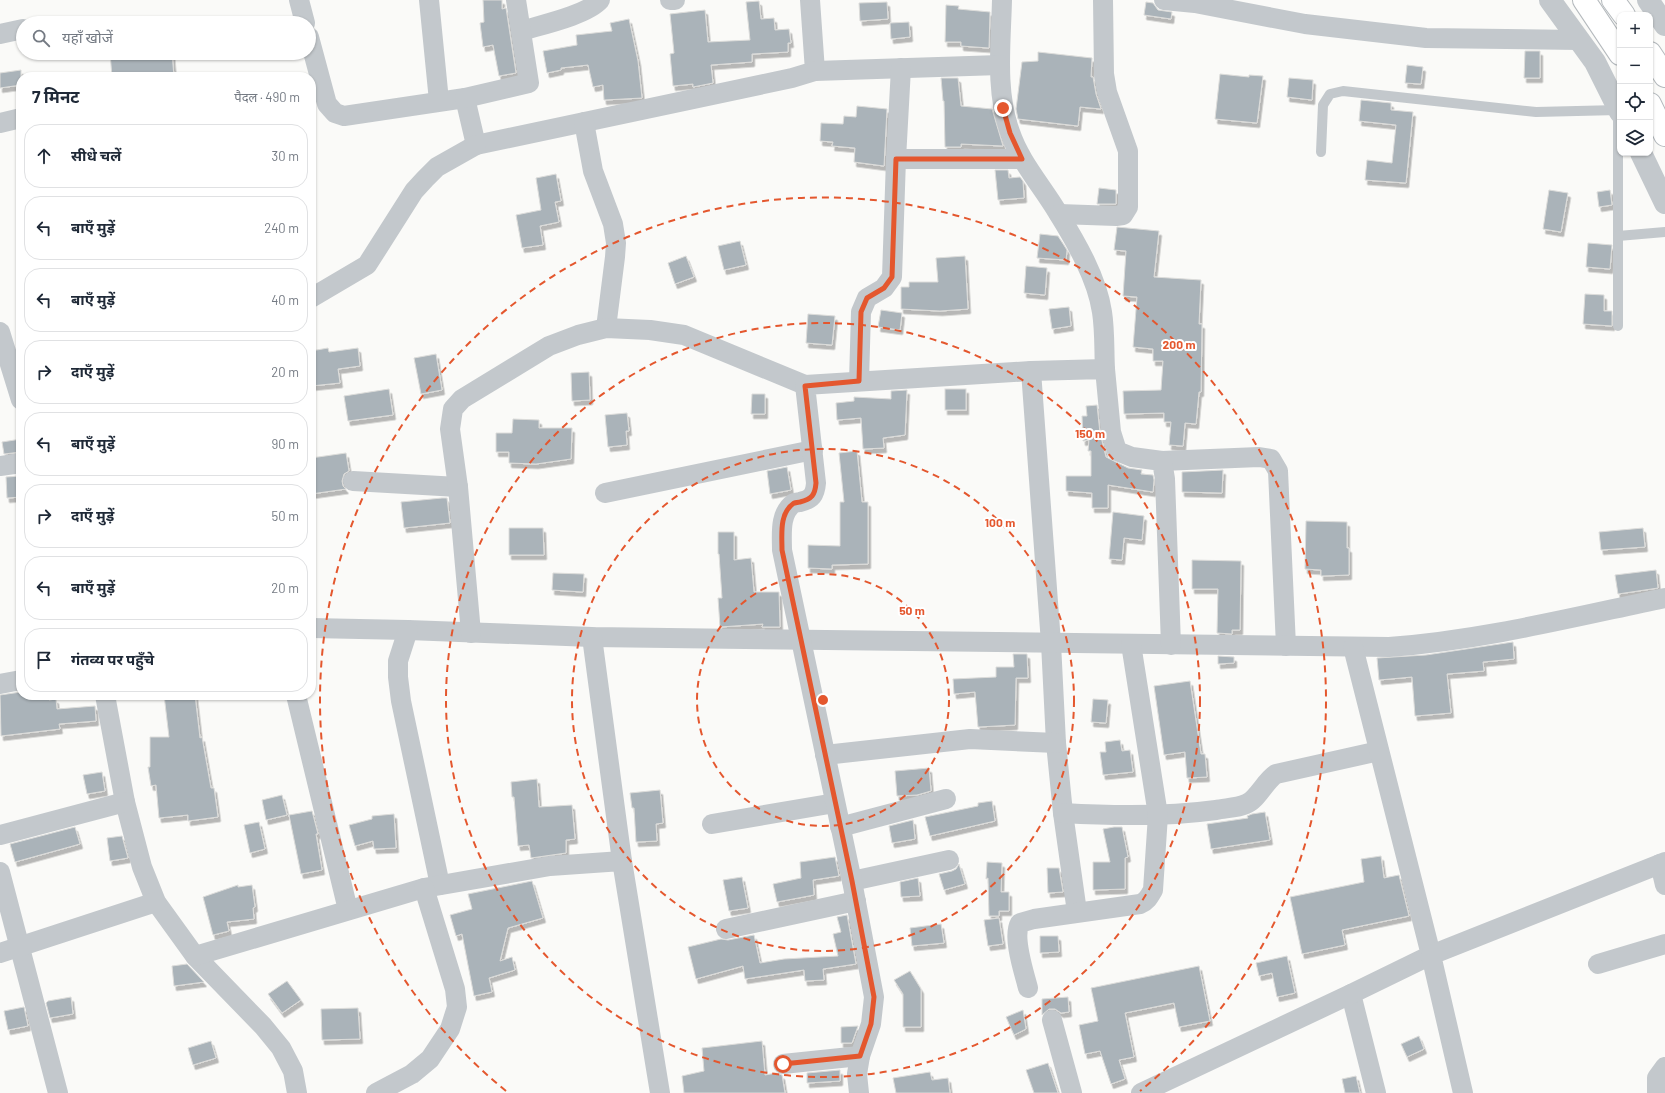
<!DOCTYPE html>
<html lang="hi">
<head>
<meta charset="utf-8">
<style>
  body { margin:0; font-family:Barlow,"Noto Sans Devanagari",sans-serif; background:#f6f6f7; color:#1f2937 }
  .controls { position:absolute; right:12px; top:12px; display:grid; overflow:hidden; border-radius:8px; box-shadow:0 1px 3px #0004 }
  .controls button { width:36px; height:36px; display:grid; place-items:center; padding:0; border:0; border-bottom:1px solid #e0e1e3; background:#fff; color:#1f2937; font:20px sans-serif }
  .stop { position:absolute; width:12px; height:12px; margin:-9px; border:3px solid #e4572e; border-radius:50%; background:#fff }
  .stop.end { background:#e4572e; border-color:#fff; box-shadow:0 1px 4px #0008 }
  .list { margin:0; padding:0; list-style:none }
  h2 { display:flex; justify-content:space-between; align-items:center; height:52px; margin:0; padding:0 16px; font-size:17px }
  h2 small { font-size:13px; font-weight:400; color:#747a83 }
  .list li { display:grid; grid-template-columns:26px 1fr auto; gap:12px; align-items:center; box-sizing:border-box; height:64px; margin:0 8px 8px; padding:0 8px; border:1px solid #e0e1e3; border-radius:16px }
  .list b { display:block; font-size:15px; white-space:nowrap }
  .list em { font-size:13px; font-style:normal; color:#747a83 }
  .icon { flex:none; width:22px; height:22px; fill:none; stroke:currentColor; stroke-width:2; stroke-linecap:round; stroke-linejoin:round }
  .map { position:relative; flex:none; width:1665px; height:1093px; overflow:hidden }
  .search { position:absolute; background:#fff; box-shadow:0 1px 3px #0004; left:16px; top:16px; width:300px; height:44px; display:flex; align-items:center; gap:10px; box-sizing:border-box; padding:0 14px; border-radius:22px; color:#747a83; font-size:15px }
  .panel { position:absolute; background:#fff; box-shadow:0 1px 3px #0004; left:16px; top:72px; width:300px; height:628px; border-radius:16px }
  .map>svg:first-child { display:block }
</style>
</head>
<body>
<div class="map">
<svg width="1665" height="1093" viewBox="0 0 1665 1093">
  <defs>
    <filter id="shadow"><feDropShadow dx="2.5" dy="4.5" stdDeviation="0" flood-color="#0004"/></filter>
  </defs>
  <rect width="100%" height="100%" fill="#fafaf8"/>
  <g fill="#aab3b9" stroke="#dcdcda" filter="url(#shadow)">
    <path d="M 483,0 L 502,0 L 502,9 L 506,8 L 516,73 L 499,76 L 493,45 L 483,47 L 480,23 L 484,22 Z"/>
    <path d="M 759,1 L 761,19 L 774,18 L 775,30 L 789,29 L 791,43 L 788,43 L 788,52 L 752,54 L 752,62 L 711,65 L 713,83 L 693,87 L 693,84 L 673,86 L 670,54 L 674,53 L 670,14 L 705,10 L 708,42 L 750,40 L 746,2 Z"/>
    <path d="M 887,2 L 888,19 L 860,21 L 859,3 Z"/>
    <path d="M 1146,2 L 1153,3 L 1158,10 L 1172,12 L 1171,19 L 1144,15 Z"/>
    <path d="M 946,5 L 959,6 L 958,9 L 990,12 L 989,48 L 961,46 L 961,42 L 945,42 Z"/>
    <path d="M 629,19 L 638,61 L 642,98 L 604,100 L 603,85 L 593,87 L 588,65 L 561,68 L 561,70 L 547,73 L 543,51 L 577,45 L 576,35 L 612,31 L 610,23 Z"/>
    <path d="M 909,22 L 910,37 L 891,39 L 890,23 Z"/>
    <path d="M 1525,51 L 1540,51 L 1540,78 L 1524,78 Z"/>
    <path d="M 1038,52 L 1092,58 L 1091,77 L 1093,77 L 1096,94 L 1101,109 L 1080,107 L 1078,126 L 1018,119 L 1016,109 L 1022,62 L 1038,61 Z"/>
    <path d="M 110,53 L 172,53 L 174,77 L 112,77 Z"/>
    <path d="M 1407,65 L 1423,67 L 1421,84 L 1405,83 Z"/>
    <path d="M 21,70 L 21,85 L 0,88 L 0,73 Z"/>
    <path d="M 1220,74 L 1249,77 L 1249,75 L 1263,76 L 1257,123 L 1215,119 Z"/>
    <path d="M 941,78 L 958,78 L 961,106 L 992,109 L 1003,146 L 961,144 L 961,147 L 945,147 L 944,101 L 943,101 Z"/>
    <path d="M 1289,78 L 1313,80 L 1312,100 L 1287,97 Z"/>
    <path d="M 1361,100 L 1391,103 L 1391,110 L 1413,112 L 1406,183 L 1365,180 L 1367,160 L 1392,163 L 1396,125 L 1359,121 Z"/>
    <path d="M 857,106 L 887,109 L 884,166 L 854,162 L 855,148 L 832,146 L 833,142 L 820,141 L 821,123 L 843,124 L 844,116 L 856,117 Z"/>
    <path d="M 995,170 L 1008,170 L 1009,178 L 1020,177 L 1023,181 L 1024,198 L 998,200 Z"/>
    <path d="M 556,174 L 561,201 L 555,202 L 559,222 L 540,226 L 543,245 L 522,248 L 516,215 L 541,210 L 536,178 Z"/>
    <path d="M 1099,188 L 1116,190 L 1116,204 L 1097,204 Z"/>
    <path d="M 1549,190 L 1568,193 L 1561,232 L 1543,229 Z"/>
    <path d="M 1610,190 L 1612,205 L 1599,207 L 1597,192 Z"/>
    <path d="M 1117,227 L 1159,231 L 1154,277 L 1201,280 L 1199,324 L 1202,324 L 1201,392 L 1199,392 L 1196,424 L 1185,423 L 1183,446 L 1169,445 L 1171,422 L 1164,422 L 1164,413 L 1124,414 L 1123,391 L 1161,390 L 1163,361 L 1153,361 L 1153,349 L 1133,347 L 1137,297 L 1123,296 L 1126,251 L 1114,250 Z"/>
    <path d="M 1040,234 L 1058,236 L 1067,250 L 1066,260 L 1037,258 Z"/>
    <path d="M 740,241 L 746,265 L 724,270 L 718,246 Z"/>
    <path d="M 1588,243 L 1612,245 L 1610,269 L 1586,267 Z"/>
    <path d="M 686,256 L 694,277 L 675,284 L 668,263 Z"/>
    <path d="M 965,256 L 968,309 L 940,311 L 901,309 L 901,287 L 909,287 L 909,282 L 938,282 L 936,258 Z"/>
    <path d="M 1026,266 L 1047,268 L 1045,295 L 1024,293 Z"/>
    <path d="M 1585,294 L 1604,295 L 1604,311 L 1612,311 L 1612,326 L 1583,324 Z"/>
    <path d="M 1069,307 L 1071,326 L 1052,329 L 1049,309 Z"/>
    <path d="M 881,310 L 902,313 L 900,330 L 878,327 Z"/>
    <path d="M 808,314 L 835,316 L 832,345 L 806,343 Z"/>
    <path d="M 328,348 L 329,352 L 358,348 L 360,366 L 338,369 L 340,383 L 311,386 L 311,351 Z"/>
    <path d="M 436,354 L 442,390 L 421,394 L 414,358 Z"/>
    <path d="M 589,372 L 590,400 L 572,401 L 571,373 Z"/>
    <path d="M 389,389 L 393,415 L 348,421 L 344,396 Z"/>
    <rect x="945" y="389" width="21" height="21"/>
    <path d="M 907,390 L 905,435 L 883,438 L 884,448 L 863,449 L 861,418 L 837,420 L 836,403 L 854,401 L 854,397 L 891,399 L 891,391 Z"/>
    <path d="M 752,394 L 765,394 L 765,414 L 751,414 Z"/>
    <path d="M 1097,405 L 1100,433 L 1106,457 L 1128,468 L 1142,470 L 1141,474 L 1153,475 L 1154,480 L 1153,492 L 1108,485 L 1108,508 L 1092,508 L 1092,493 L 1066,491 L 1066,476 L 1091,476 L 1091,451 L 1088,451 L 1089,440 L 1083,441 L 1082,416 L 1087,416 L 1086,406 Z"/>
    <path d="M 627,413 L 629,431 L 626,431 L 627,445 L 608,447 L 605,415 Z"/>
    <path d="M 513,419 L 539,420 L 539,428 L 572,428 L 571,459 L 536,464 L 509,463 L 509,452 L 496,452 L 496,433 L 512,433 Z"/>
    <path d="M 21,439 L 21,452 L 4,454 L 2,442 Z"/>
    <path d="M 857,451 L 862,502 L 868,502 L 868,564 L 832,565 L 832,569 L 808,568 L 808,545 L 840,546 L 840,502 L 844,502 L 839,453 Z"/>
    <path d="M 346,453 L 349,471 L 344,474 L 342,481 L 343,486 L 346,489 L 311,494 L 311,458 Z"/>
    <path d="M 787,467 L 791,490 L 770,494 L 767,471 Z"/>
    <path d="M 1223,470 L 1222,493 L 1182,492 L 1182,472 Z"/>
    <path d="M 21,476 L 21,497 L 7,498 L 6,477 Z"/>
    <path d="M 442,498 L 447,498 L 450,523 L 404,528 L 401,502 Z"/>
    <path d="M 1113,512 L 1144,516 L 1142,540 L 1124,538 L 1122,560 L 1109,559 Z"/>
    <path d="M 1306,521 L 1347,522 L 1347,548 L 1349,548 L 1349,575 L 1321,576 L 1321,570 L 1305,569 Z"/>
    <path d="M 509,528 L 543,528 L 544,555 L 509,555 Z"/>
    <path d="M 1643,528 L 1645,547 L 1601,550 L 1599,532 Z"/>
    <path d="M 718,532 L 734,532 L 734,560 L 751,558 L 754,592 L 779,592 L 780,627 L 762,627 L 763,624 L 720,627 L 718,598 L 722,598 L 719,554 L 718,554 Z"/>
    <path d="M 1192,560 L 1241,561 L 1240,630 L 1232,630 L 1232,634 L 1217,633 L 1218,589 L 1192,589 Z"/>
    <path d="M 1656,570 L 1658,588 L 1618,594 L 1615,575 Z"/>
    <path d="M 553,573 L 584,574 L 583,592 L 552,590 Z"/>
    <path d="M 1513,642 L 1514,659 L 1483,662 L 1484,671 L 1447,674 L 1451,713 L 1415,716 L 1412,677 L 1379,680 L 1377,658 L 1426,655 Z"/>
    <path d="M 1013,654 L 1027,654 L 1028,678 L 1016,678 L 1015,725 L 978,727 L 975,692 L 954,694 L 953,679 L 996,677 L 996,667 L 1014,667 Z"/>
    <path d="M 1218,656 L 1234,657 L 1234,663 L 1218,664 Z"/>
    <path d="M 1190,681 L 1201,754 L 1205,754 L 1207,777 L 1187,778 L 1185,752 L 1164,755 L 1154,686 Z"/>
    <path d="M 21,692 L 21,695 L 48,695 L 49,700 L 56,699 L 57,709 L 95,706 L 96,721 L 59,724 L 60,729 L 1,736 L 0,695 Z"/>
    <path d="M 164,695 L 195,695 L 200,738 L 202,737 L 211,788 L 214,788 L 218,817 L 188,821 L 188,815 L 159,818 L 156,785 L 151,786 L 148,767 L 150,767 L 150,737 L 169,737 Z"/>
    <path d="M 1093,699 L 1108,700 L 1106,723 L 1091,722 Z"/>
    <path d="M 1120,740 L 1122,751 L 1130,750 L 1133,772 L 1103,775 L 1100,752 L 1106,752 L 1105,742 Z"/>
    <path d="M 929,768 L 931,791 L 917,795 L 897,796 L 895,771 Z"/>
    <path d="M 102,772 L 105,791 L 87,794 L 83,775 Z"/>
    <path d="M 537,779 L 539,807 L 572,805 L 575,839 L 566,840 L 566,853 L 531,858 L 529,845 L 518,846 L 514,797 L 512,797 L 511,782 Z"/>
    <path d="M 660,790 L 663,823 L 656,824 L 657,841 L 636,842 L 634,808 L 632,808 L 630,793 Z"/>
    <path d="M 282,795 L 287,815 L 266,820 L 262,800 Z"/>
    <path d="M 992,801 L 995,821 L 930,836 L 925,817 L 978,806 L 978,803 Z"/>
    <path d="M 312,811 L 318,834 L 316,834 L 322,870 L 301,874 L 289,815 Z"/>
    <path d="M 1265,812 L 1270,840 L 1211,849 L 1207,824 L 1248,818 L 1247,816 L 1252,814 Z"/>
    <path d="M 394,814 L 396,848 L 374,849 L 373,841 L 355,846 L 349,825 L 372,819 L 372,816 Z"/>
    <path d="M 913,820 L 915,839 L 892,843 L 889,826 Z"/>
    <path d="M 259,822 L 265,849 L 250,853 L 244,825 Z"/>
    <path d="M 75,827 L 80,844 L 15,862 L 10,844 Z"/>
    <path d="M 1114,827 L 1122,827 L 1128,857 L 1125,858 L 1125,889 L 1093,890 L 1093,862 L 1110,862 L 1103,829 Z"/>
    <path d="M 122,836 L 128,858 L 110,861 L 107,838 Z"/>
    <path d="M 1381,856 L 1384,878 L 1399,875 L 1409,916 L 1342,930 L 1345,945 L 1302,954 L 1290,897 L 1364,882 L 1361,859 Z"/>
    <path d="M 835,857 L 839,876 L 813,880 L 814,895 L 777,902 L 773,884 L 801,878 L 800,862 Z"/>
    <path d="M 987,862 L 1002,863 L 1001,892 L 1009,892 L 1009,911 L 999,911 L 999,916 L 989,916 L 988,878 L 986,879 Z"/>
    <path d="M 959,864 L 965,884 L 944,890 L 939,874 L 952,871 L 956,869 Z"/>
    <path d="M 1047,868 L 1059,868 L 1063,892 L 1048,893 Z"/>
    <path d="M 742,877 L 748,908 L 729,911 L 723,880 Z"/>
    <path d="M 918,878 L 920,896 L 901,897 L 900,882 Z"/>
    <path d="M 532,881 L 543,918 L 508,928 L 500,961 L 512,957 L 515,970 L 489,978 L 492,992 L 474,996 L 462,934 L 456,936 L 450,915 L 472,909 L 468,894 Z"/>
    <path d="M 238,885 L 238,887 L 252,885 L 255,907 L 253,908 L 254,919 L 227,922 L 229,931 L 213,935 L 203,897 Z"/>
    <path d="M 847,915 L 856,964 L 823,969 L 824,980 L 805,981 L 804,970 L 745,979 L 743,966 L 696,979 L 688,947 L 721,939 L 728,940 L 754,935 L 760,963 L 784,959 L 838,956 L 833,934 L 841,932 L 837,917 Z"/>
    <path d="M 999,918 L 1003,944 L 988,946 L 984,920 Z"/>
    <path d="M 941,924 L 944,943 L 912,946 L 910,928 Z"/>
    <path d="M 1040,936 L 1058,936 L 1059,952 L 1040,953 Z"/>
    <path d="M 1287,956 L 1295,993 L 1277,997 L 1272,973 L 1259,976 L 1256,963 Z"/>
    <path d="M 187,964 L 204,982 L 174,986 L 172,966 Z"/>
    <path d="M 1199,966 L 1210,1021 L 1179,1027 L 1174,1003 L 1125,1013 L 1134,1057 L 1119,1060 L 1125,1079 L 1111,1084 L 1100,1051 L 1085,1054 L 1079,1025 L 1098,1021 L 1091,988 Z"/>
    <path d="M 910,971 L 921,989 L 921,1027 L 903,1027 L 903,994 L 894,980 Z"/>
    <path d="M 287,981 L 301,1000 L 282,1013 L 268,994 Z"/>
    <path d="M 71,997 L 73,1014 L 50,1018 L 46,1003 L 48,1001 Z"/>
    <path d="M 1068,997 L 1069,1012 L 1061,1013 L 1055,1009 L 1049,1009 L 1042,1015 L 1042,999 Z"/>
    <path d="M 24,1007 L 28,1026 L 8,1030 L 4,1011 Z"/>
    <path d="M 358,1008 L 360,1039 L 322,1040 L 321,1009 Z"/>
    <path d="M 1023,1010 L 1026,1029 L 1014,1035 L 1006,1017 Z"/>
    <path d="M 858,1026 L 852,1043 L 841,1043 L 841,1027 Z"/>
    <path d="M 1419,1036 L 1424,1049 L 1407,1057 L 1401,1044 Z"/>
    <path d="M 211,1041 L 216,1058 L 193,1065 L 188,1048 Z"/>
    <path d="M 762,1041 L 765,1075 L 776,1073 L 782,1075 L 785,1093 L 684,1093 L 682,1076 L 704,1071 L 702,1048 Z"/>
    <path d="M 1048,1063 L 1058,1093 L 1034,1093 L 1026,1070 Z"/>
    <path d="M 840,1070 L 840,1081 L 807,1083 L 807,1073 Z"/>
    <path d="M 930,1072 L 932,1080 L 948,1078 L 950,1093 L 896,1093 L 893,1078 Z"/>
    <path d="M 1356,1076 L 1360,1093 L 1345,1093 L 1342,1079 Z"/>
  </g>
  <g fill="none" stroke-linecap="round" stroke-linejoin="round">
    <defs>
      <g id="trunk">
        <path d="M 1584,0 L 1620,54"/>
        <path d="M 1613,0 L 1624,15"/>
        <path d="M 1650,53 L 1665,76"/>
        <path d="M 1650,104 L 1665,135"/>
      </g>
    </defs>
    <use href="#trunk" stroke="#b4b9bd" stroke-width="24"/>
    <g stroke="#c3c8cc" stroke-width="10">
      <path d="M 1321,152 L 1323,105 L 1330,94 L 1343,91 L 1536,112 L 1618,110 L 1618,326"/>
      <path d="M 1618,236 L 1665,232"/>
    </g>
    <g stroke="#c3c8cc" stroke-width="20">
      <path d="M 299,0 L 305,23"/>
      <path d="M 429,0 L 439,101"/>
      <path d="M 670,0 L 675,0"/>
      <path d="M 1002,0 C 1001,43 995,91 1010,132 C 1020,162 1042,186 1058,213 C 1076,242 1097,278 1102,312 C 1105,331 1104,351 1105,369"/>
      <path d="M 1164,0 L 1195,3 L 1305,24 L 1426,38 L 1579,40"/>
      <path d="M 521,31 C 541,25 587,15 600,0"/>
      <path d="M 0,34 L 23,29"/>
      <path d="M 309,37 L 327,104 L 335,113 L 344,116 L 465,98 L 476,145 L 792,78 L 815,71 L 810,0"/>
      <path d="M 815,71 L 1000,65"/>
      <path d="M 465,98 L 529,83 L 516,0"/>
      <path d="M 584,122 L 593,171 L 613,224 L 616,243 L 615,257 L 606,328"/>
      <path d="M 0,123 L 21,118"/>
      <path d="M 896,159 L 901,68"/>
      <path d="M 1059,214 L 1116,216 L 1123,215 L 1128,207 L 1128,151 L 1107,92 L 1104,74 L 1103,0"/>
      <path d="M 311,298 L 367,265 L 414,191 L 425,179 L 437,167 L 476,145"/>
      <path d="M 0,332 L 21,400"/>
      <path d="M 1031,371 L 1051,643 L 1056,743 L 1063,813 L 1077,912"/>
      <path d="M 859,381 L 861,312 L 867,298 L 884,288 L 892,277 L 896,159 L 1022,159"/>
      <path d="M 1162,461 L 1259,457 L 1271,459 L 1278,471 L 1286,646"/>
      <path d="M 0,466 L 21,463"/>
      <path d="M 353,481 L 458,487"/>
      <path d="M 605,493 L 813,450"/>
      <path d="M 311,628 L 408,630 L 592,637 L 1389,647 C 1483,640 1574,617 1665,598"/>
      <path d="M 408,630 L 398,661 L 398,677 L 401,701 L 440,885"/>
      <path d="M 471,633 L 458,487 L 450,429 L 453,409 L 462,399 L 549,346 L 578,335 L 606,328 L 650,330 L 684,335 L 805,385"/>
      <path d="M 592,637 L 622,861"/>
      <path d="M 0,684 L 21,680"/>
      <path d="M 105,695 L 125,802 L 142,867 L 156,902 L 195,956 L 263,1026 L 281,1048 L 293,1071 L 297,1093"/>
      <path d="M 296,695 L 348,910"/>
      <path d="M 825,755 L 970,739 L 1056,743"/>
      <path d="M 1063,813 C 1114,816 1165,817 1216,810 C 1225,808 1237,808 1246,804 C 1257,800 1265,781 1276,774 L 1379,751"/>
      <path d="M 712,824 L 835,803"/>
      <path d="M 840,827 L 946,799"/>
      <path d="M 0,835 L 125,802"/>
      <path d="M 1660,864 L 1665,885"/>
      <path d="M 0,872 L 58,1093"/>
      <path d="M 852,881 L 949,860"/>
      <path d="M 726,929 L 856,901"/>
      <path d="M 0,953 L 156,902"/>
      <path d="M 195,956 L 424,888 L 550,866 L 622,861 L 660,1093"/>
      <path d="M 1598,964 L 1665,944"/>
      <path d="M 1028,988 C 1024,972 1012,937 1020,923 L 1034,919 L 1140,904 C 1147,901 1149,897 1153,890 L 1158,815 L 1131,644"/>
      <path d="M 1351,994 L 1376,1093"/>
      <path d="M 1052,1020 L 1072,1093"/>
      <path d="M 783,1064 L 860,1056"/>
      <path d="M 376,1093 L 412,1074 L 430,1059 L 450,1029 L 457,1007 L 455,989 L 424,888"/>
      <path d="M 859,1093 L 857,1074 L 860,1056 L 871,1024 L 874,997 L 852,881 L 782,550 C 782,535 779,513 794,503 C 795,503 799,502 800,502 C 812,499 815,495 816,483 L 805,385 L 1031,371 L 1105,369 L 1111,432 L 1117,451 L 1132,457 L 1162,461 L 1165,479 L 1171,645"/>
      <path d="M 1141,1093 L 1351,994 L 1431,955 L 1353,647"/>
      <path d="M 1463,1093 L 1431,955 L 1665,862"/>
      <path d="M 1657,1093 L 1657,1078 L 1665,1067"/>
    </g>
    <g stroke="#c3c8cc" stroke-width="22">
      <path d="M 1550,0 L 1595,62 L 1620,112"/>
      <path d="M 1648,0 L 1665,25"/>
      <path d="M 1641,153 L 1665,203"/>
    </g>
    <use href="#trunk" stroke="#fff" stroke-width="22"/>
  </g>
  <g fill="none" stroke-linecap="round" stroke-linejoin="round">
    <path stroke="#e4572e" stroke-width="5" d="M 783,1064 L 860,1056 L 871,1024 L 874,997 L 852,881 L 782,550 C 782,535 779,513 794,503 C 795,503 799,502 800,502 C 812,499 815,495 816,483 L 805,386 L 859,381 L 861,312 L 867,298 L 884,288 L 892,277 L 896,159 L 1022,159 L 1010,133 L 1003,108"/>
  </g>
  <g fill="none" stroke="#e4572e" stroke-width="2" stroke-dasharray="7 5">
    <circle cx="823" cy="700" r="126"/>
    <circle cx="823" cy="700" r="251"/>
    <circle cx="823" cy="700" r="377"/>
    <path d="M506 1091A503 503 0 1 1 1140 1091"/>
  </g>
  <circle cx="823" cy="700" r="6" fill="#e4572e" stroke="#fff" stroke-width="2"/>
  <g font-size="12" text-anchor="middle" font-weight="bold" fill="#e4572e" stroke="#fff" stroke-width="4" stroke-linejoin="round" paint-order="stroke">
    <text x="1179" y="349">200 m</text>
    <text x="1090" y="438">150 m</text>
    <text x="1000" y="527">100 m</text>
    <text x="912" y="615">50 m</text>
  </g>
</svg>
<div class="controls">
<button>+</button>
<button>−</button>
<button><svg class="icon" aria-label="locate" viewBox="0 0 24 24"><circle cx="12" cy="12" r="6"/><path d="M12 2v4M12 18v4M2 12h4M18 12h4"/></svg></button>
<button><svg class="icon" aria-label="layers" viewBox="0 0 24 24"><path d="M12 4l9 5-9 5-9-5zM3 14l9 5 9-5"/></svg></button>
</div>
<div class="stop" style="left:783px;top:1064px"></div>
<div class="stop end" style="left:1003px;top:108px"></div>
<div class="search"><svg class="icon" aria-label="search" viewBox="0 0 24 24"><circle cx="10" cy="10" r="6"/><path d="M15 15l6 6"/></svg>यहाँ खोजें</div>
<section class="panel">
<h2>7 मिनट<small>पैदल · 490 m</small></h2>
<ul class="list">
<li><svg class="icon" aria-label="ahead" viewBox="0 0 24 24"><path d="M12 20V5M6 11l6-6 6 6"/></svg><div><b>सीधे चलें</b></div><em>30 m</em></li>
<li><svg class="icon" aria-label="left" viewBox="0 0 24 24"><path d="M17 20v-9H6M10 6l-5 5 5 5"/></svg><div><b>बाएँ मुड़ें</b></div><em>240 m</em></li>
<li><svg class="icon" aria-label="left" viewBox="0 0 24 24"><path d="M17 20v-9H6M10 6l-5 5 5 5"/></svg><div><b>बाएँ मुड़ें</b></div><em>40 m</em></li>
<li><svg class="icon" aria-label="right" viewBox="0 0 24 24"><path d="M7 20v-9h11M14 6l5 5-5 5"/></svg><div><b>दाएँ मुड़ें</b></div><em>20 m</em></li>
<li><svg class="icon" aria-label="left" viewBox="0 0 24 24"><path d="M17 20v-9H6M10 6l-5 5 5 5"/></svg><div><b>बाएँ मुड़ें</b></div><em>90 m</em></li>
<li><svg class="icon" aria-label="right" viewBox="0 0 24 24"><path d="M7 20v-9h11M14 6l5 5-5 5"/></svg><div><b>दाएँ मुड़ें</b></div><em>50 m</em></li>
<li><svg class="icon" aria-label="left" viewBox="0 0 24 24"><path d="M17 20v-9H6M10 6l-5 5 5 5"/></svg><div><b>बाएँ मुड़ें</b></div><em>20 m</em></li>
<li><svg class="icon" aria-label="arrive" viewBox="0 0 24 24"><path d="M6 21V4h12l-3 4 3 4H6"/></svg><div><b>गंतव्य पर पहुँचे</b></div></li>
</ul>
</section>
</div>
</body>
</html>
